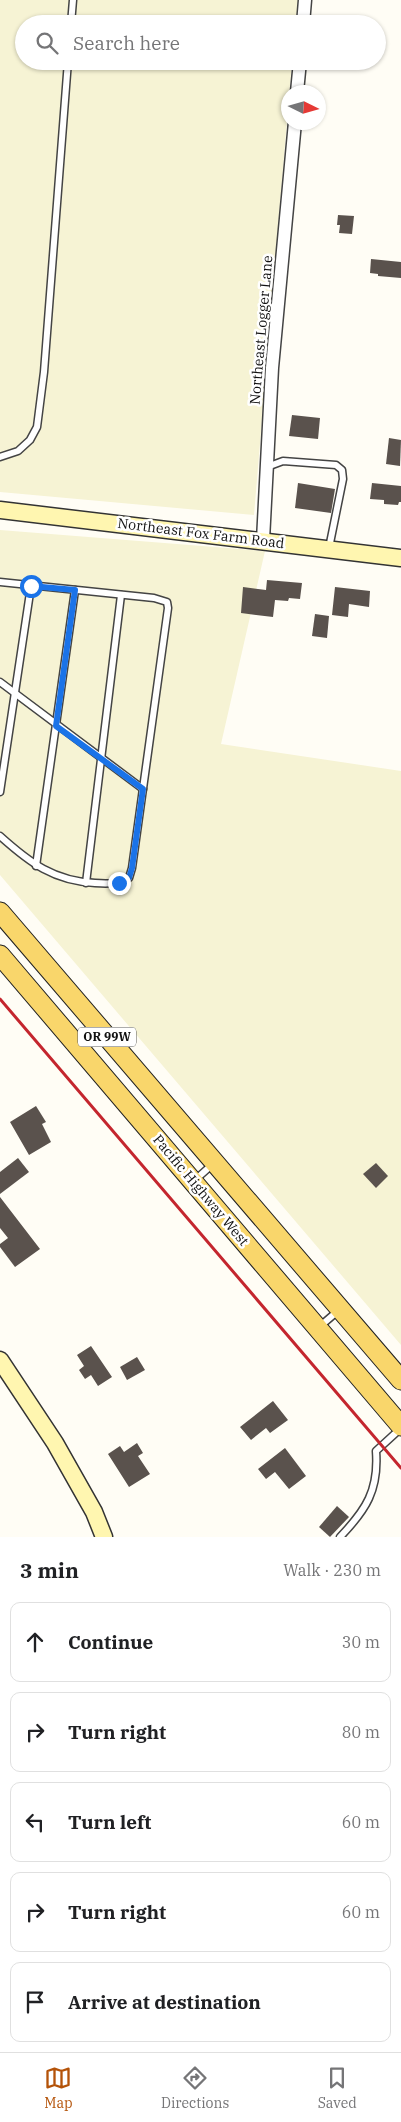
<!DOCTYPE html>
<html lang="en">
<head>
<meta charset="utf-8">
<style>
  body { margin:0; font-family:"IBM Plex Serif",serif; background:#f2f2f2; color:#202124 }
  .compass { position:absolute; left:281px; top:85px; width:45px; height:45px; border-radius:50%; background:#fff; box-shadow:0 1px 4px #0004; rotate:95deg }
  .stop { position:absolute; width:15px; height:15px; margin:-11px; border:4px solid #1a73e8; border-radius:50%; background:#fff }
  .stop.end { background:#1a73e8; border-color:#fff; box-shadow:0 1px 5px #0008 }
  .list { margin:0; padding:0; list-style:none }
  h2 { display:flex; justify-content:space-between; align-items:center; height:65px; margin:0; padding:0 20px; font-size:21px }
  h2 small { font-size:16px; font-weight:400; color:#757577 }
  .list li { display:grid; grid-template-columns:32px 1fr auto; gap:15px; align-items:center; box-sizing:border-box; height:80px; margin:0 10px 10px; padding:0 10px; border:1px solid #e0e0e0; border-radius:10px }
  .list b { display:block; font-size:19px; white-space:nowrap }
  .list em { font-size:16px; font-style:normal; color:#757577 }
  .icon { flex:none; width:28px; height:28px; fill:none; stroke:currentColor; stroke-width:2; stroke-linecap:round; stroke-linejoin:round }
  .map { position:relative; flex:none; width:401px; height:1537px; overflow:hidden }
  .search { position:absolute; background:#fff; box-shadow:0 1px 4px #0004; left:15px; right:15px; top:15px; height:55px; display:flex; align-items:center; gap:12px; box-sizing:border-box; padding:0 18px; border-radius:28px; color:#757577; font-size:19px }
  .sheet { height:515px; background:#fff }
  nav { display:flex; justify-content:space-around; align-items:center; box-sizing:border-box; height:70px; border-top:1px solid #e0e0e0; background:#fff; font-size:14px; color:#757577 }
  nav a { display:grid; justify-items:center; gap:2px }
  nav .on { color:#b45309 }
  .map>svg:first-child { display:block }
</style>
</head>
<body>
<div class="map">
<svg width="401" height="1537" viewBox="0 0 401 1537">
  <rect width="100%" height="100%" fill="#fffdf5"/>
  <g fill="#f6f3d4">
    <path d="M 0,0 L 298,0 L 296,24 L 24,24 L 24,61 L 292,61 L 254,515 L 0,492 Z"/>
    <path d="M 0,530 L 265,551 L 221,744 L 401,771 L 401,1345 L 0,875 Z"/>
  </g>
  <g fill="#5a524d">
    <path d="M 338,215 L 354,216 L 352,234 L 339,233 L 340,225 L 337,225 Z"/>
    <path d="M 371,259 L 401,262 L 401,278 L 378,276 L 378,274 L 370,273 Z"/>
    <path d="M 292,415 L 320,418 L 318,439 L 289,436 Z"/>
    <path d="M 389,438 L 401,440 L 400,466 L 386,464 Z"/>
    <path d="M 298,483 L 335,489 L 331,513 L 295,508 Z"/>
    <path d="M 372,483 L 401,486 L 401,502 L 399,502 L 398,505 L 384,504 L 384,500 L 370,499 Z"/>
    <path d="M 267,580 L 302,583 L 300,599 L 289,598 L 288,601 L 275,600 L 273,617 L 241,613 L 243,587 L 266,590 Z"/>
    <path d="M 335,587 L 370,591 L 369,607 L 349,604 L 348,617 L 332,615 Z"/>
    <path d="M 315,614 L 329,616 L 327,638 L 312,636 Z"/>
    <path d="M 36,1106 L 46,1122 L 42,1124 L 51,1142 L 29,1155 L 10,1122 Z"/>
    <path d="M 18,1158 L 29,1172 L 0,1194 L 0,1172 Z"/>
    <path d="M 376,1163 L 388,1176 L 376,1188 L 363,1174 Z"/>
    <path d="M 0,1197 L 40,1249 L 15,1267 L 0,1247 L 0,1244 L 8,1238 L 0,1228 Z"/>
    <path d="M 91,1346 L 112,1377 L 98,1386 L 91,1375 L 85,1379 L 79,1370 L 84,1366 L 77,1355 Z"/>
    <path d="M 137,1357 L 145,1370 L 127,1380 L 120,1367 Z"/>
    <path d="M 273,1401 L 288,1420 L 270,1433 L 266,1428 L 251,1440 L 240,1427 Z"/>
    <path d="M 137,1443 L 143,1453 L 138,1456 L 150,1474 L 129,1487 L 108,1454 L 120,1446 L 124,1452 Z"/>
    <path d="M 285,1448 L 306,1476 L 289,1489 L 275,1472 L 266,1479 L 258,1469 Z"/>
    <path d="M 337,1506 L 349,1517 L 330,1537 L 319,1527 Z"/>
  </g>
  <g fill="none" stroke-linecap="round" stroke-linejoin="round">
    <defs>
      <g id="lane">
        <path d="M 71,24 L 73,0"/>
        <path d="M 0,457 L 18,451 L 30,440 L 37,427 L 44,372 L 68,61"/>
        <path d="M 267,467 L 283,461 L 336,465 L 342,470 L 343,479 L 329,548"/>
        <path d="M 0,582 L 154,598 L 167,602 L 168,608 L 132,868 L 129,878 C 117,884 108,884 95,883 C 54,881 30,863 0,836"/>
        <path d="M 0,682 L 143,789"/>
        <path d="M 0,792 L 31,586"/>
        <path d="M 36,866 L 75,590"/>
        <path d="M 86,883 L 121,595"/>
        <path d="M 195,1180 L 214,1163"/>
        <path d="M 318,1328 L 339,1310"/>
        <path d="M 340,1537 C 366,1510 379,1490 376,1451 L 400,1429"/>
      </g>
      <g id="street">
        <path d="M 303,24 L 305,0"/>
        <path d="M 297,92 L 300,61"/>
        <path d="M 263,540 L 272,368 L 295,122"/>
      </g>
      <g id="secondary">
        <path d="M 0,510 L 401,558"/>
        <path d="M 0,1360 L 55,1443 L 94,1512 L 104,1537"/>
      </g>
      <g id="primary">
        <path d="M 0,912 L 401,1380"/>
        <path d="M 0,955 L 401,1426"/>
      </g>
    </defs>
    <use href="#lane" stroke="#444" stroke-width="9"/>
    <use href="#street" stroke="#444" stroke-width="15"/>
    <use href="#secondary" stroke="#333" stroke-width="19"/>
    <use href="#primary" stroke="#222" stroke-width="21"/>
    <use href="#lane" stroke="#fff" stroke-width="6"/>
    <use href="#street" stroke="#fff" stroke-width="12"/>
    <use href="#secondary" stroke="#fff6b0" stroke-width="16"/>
    <use href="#primary" stroke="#f9d66b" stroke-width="19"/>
    <path stroke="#c4262e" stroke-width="3" d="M 0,999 L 401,1468"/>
  </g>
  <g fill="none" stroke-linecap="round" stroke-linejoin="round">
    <path stroke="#1a73e8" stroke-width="6" d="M 31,586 L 75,590 L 56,726 L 143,789 L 132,868 L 129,878 L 119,883"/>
  </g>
  <g text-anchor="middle" stroke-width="5" stroke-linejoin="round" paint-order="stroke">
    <rect fill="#fff" stroke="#585858" stroke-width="1" x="78" y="1027.5" width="58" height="19" rx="4"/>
    <g font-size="12" font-weight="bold" fill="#111">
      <text x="107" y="1041">OR 99W</text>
    </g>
    <g font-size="14" fill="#111" stroke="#fff">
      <text transform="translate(261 330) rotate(-85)" y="5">Northeast Logger Lane</text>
      <text transform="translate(201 533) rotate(7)" y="5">Northeast Fox Farm Road</text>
      <text transform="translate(201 1190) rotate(50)" y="5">Pacific Highway West</text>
    </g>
  </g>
</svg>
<svg class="compass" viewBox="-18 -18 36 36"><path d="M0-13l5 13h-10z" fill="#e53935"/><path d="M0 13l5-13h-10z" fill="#757577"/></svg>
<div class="stop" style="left:31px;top:586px"></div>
<div class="stop end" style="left:119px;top:883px"></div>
<div class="search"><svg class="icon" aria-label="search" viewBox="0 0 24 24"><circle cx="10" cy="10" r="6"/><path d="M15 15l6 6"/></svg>Search here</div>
</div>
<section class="sheet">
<h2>3 min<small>Walk · 230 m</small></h2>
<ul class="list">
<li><svg class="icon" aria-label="ahead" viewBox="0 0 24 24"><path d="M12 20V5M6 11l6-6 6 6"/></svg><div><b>Continue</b></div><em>30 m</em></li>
<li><svg class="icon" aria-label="right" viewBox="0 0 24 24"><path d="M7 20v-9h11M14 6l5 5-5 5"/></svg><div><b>Turn right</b></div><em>80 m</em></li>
<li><svg class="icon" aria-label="left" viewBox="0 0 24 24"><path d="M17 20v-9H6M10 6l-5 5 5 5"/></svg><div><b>Turn left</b></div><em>60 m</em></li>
<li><svg class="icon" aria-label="right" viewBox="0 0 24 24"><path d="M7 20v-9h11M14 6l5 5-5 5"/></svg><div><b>Turn right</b></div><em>60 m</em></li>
<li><svg class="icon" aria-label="arrive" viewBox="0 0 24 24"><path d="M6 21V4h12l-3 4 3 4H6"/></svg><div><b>Arrive at destination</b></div></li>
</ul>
</section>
<nav>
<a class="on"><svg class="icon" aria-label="map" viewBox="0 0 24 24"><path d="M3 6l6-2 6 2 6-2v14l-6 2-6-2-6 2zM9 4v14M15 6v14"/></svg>Map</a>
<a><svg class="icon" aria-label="directions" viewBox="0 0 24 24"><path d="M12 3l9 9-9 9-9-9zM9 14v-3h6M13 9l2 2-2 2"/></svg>Directions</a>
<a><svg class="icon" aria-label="saved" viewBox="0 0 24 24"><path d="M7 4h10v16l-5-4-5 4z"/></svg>Saved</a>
</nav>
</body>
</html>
